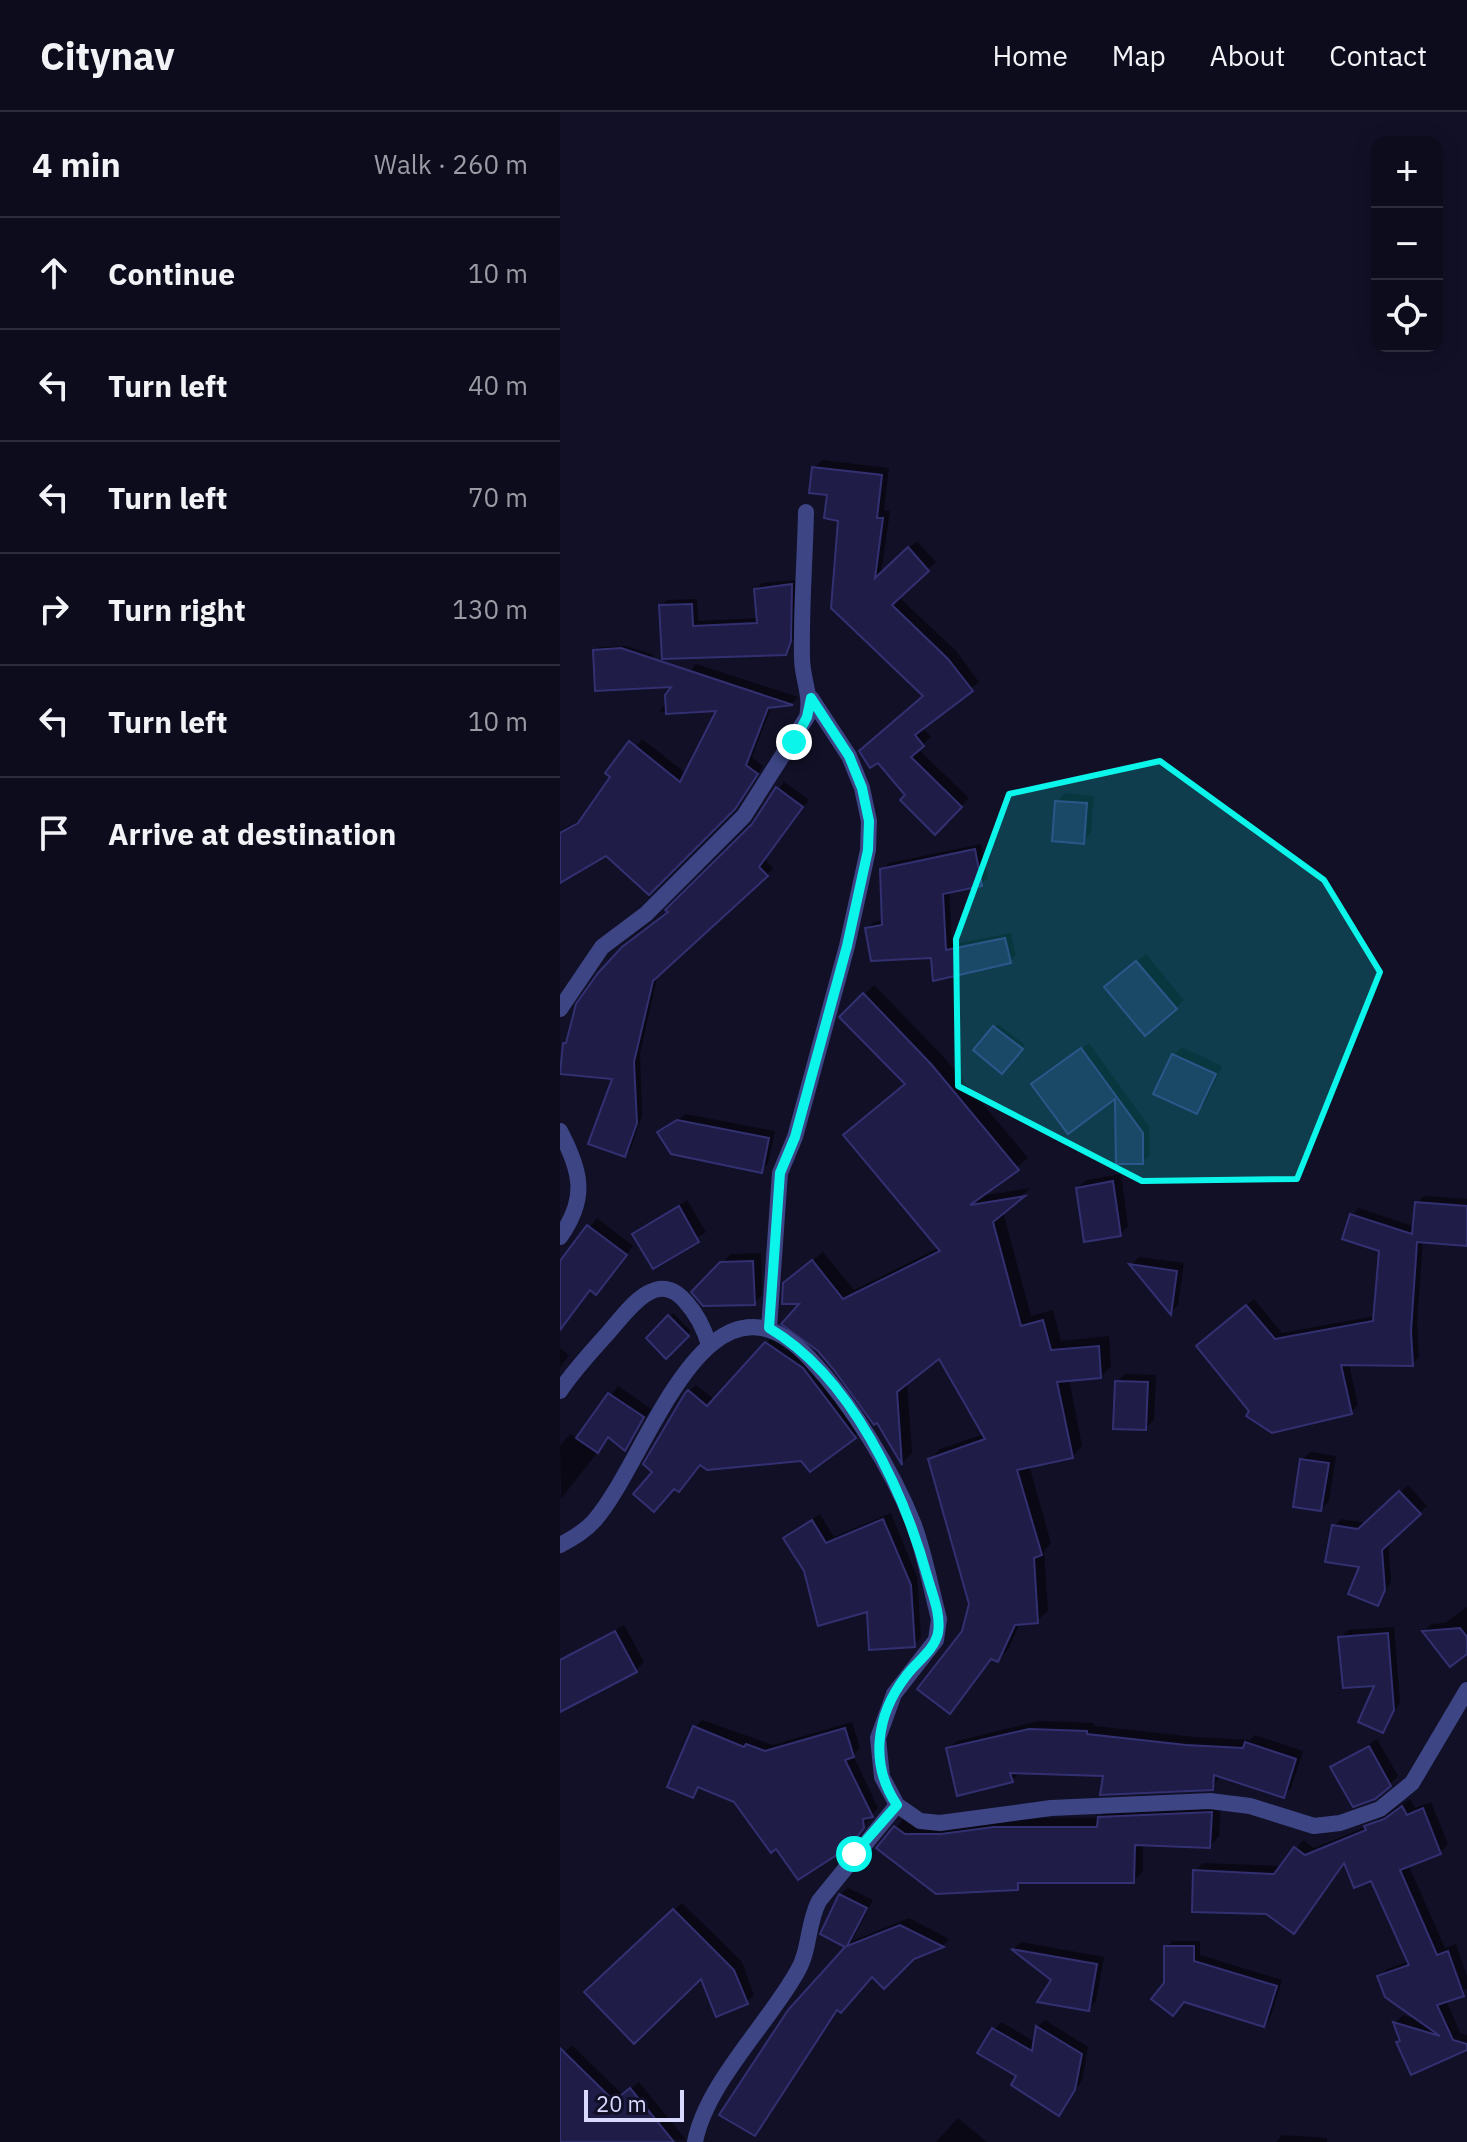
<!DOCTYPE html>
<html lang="en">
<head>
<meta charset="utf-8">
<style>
  body { margin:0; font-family:"IBM Plex Sans",sans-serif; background:#1b1a2a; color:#f1f3f6 }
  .controls { position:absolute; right:24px; top:24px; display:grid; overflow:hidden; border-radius:16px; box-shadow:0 4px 20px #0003 }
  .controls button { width:72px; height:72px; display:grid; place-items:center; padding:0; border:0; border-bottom:2px solid #2d2c3b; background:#0d0c1d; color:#f1f3f6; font:40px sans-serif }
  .scale { position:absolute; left:24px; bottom:20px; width:100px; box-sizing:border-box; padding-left:8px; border:4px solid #d8d9fd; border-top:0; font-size:22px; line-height:28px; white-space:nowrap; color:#d8d9fd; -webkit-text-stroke:6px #111027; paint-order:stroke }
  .stop { position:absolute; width:24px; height:24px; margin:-18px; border:6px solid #0cf5ea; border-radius:50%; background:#fff }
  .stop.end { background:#0cf5ea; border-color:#fff; box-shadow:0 2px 8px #0008 }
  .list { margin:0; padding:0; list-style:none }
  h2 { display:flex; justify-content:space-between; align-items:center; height:104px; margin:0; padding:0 32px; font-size:34px }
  h2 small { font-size:26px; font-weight:400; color:#9a9ba4 }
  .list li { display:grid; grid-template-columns:52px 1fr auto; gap:24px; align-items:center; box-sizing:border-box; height:112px; padding:0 32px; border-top:2px solid #2d2c3b }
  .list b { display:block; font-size:30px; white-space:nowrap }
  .list em { font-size:26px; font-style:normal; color:#9a9ba4 }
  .icon { flex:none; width:44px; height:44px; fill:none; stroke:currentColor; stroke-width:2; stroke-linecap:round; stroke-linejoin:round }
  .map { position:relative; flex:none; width:907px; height:2030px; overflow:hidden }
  header { display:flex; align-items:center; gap:48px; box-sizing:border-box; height:112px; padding:0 40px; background:#0d0c1d; border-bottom:2px solid #2d2c3b }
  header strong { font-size:38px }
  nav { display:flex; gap:44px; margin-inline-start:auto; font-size:28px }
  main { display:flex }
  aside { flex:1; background:#0d0c1d }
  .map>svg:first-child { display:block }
</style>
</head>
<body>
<header>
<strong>Citynav</strong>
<nav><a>Home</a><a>Map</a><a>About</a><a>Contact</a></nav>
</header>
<main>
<aside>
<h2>4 min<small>Walk · 260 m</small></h2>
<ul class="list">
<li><svg class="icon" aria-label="ahead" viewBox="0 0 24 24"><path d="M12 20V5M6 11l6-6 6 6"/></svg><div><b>Continue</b></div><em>10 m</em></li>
<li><svg class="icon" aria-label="left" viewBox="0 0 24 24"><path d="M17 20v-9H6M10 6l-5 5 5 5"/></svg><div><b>Turn left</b></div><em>40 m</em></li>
<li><svg class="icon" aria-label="left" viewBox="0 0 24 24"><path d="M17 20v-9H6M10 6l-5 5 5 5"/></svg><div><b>Turn left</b></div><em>70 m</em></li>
<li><svg class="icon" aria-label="right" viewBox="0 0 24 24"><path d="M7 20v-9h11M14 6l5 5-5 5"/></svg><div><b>Turn right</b></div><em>130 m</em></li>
<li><svg class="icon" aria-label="left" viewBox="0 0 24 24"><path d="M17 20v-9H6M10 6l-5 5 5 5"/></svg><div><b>Turn left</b></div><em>10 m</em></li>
<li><svg class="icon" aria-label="arrive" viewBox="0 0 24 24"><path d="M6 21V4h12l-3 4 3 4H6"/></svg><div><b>Arrive at destination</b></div></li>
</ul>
</aside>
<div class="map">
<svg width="907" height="2030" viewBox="0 0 907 2030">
  <rect width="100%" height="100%" fill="#111027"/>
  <g fill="#0007">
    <path d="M 262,348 L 329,356 L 324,398 L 330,399 L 321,462 L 357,429 L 376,450 L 338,484 L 396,539 L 419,570 L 362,615 L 371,625 L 358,637 L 409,686 L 375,720 L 318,648 L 365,583 L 254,356 Z"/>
    <path d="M 237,468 L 236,522 L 225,541 L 103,545 L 101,494 L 107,488 L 137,487 L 138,509 L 199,506 L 196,477 L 202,471 Z"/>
    <path d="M 66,534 L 94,543 L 65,576 L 35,539 L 39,535 Z"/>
    <path d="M 136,552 L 238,585 L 232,591 L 212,593 L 192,645 L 203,654 L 182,687 L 89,780 L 46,742 L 0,768 L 0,719 L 24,706 L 82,627 L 127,662 L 159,597 L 99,600 Z"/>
    <path d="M 224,670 L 249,688 L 205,747 L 213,757 L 98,861 L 80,942 L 82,1003 L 71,1036 L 64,1043 L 55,965 L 4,932 L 110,799 L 193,713 Z"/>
    <path d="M 505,681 L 534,684 L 531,721 L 523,730 L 497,690 Z"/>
    <path d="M 421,732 L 428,766 L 421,772 L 389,779 L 392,832 L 451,821 L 456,843 L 450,849 L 373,844 L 307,817 L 314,810 L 324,808 L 322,758 L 329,751 Z"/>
    <path d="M 586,842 L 624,888 L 616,896 L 555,867 Z"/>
    <path d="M 314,873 L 381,942 L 468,1046 L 420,1084 L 470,1076 L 443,1100 L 471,1204 L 493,1198 L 501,1229 L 549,1224 L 551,1254 L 541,1265 L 509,1267 L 522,1334 L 512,1345 L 469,1353 L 491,1431 L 484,1439 L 488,1499 L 477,1509 L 460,1511 L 448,1538 L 437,1548 L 432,1546 L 389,1599 L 411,1492 L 370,1348 L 380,1337 L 424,1322 L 380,1244 L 347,1270 L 352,1341 L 343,1350 L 233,1166 L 263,1140 L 294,1178 L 380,1135 L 346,971 L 282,905 Z"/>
    <path d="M 438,912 L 465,933 L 442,959 L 416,938 Z"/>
    <path d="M 529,931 L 589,1014 L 590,1043 L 582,1050 L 558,1050 L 557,983 L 508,1019 L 481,965 Z"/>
    <path d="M 622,935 L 662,954 L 645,991 L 637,999 L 614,943 Z"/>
    <path d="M 126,1002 L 215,1019 L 208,1051 L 201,1059 L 100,1021 Z"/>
    <path d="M 561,1062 L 568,1114 L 560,1122 L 518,1076 L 526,1068 Z"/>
    <path d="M 864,1084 L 907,1087 L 907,1132 L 863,1128 L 857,1211 L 859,1245 L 852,1252 L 789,1252 L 798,1293 L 791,1300 L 692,1299 L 645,1227 L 694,1187 L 722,1221 L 815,1204 L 821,1138 L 792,1103 L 799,1096 L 855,1115 L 857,1091 Z"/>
    <path d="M 127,1088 L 146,1120 L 94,1154 L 75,1123 Z"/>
    <path d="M 37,1106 L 73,1134 L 44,1172 L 31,1177 L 0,1218 L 0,1152 Z"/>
    <path d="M 201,1141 L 202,1183 L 194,1191 L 134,1180 L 171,1142 Z"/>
    <path d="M 579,1145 L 624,1151 L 618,1193 L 611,1200 L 572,1152 Z"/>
    <path d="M 113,1201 L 131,1219 L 106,1244 L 89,1226 Z"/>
    <path d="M 213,1224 L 250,1250 L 302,1318 L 250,1358 L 242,1346 L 141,1351 L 95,1359 L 129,1279 L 136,1273 L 155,1288 Z"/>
    <path d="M 0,1236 L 9,1243 L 0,1256 Z"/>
    <path d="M 565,1262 L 596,1263 L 594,1308 L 585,1316 L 557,1270 Z"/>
    <path d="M 58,1274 L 91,1297 L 65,1336 L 50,1324 L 1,1387 L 0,1334 L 10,1322 L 18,1327 Z"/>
    <path d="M 750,1340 L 776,1344 L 769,1389 L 761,1397 L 742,1348 Z"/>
    <path d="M 848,1373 L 867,1394 L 828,1429 L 831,1470 L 818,1492 L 802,1453 L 774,1414 L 781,1407 L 807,1411 Z"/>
    <path d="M 331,1401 L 357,1465 L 361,1525 L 354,1533 L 309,1498 L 246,1458 L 225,1426 L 260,1402 L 274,1425 Z"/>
    <path d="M 907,1495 L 907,1539 L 865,1519 L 871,1512 L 885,1511 Z"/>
    <path d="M 64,1513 L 84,1550 L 76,1558 L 0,1591 L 0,1550 Z"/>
    <path d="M 834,1515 L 840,1590 L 823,1619 L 817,1572 L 781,1525 L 788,1518 Z"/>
    <path d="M 142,1608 L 213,1633 L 292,1610 L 300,1636 L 293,1643 L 318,1696 L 296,1725 L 217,1734 L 176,1688 L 141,1674 L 132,1684 L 135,1615 Z"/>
    <path d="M 478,1609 L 534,1611 L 534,1614 L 635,1625 L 690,1628 L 695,1623 L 743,1639 L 731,1676 L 723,1684 L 661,1663 L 652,1676 L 545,1662 L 461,1659 L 452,1668 L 388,1637 L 397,1629 Z"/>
    <path d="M 817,1627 L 838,1664 L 830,1672 L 773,1655 Z"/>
    <path d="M 850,1687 L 855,1696 L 871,1690 L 888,1732 L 880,1740 L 848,1752 L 885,1836 L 896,1832 L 907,1864 L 907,1877 L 886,1888 L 900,1921 L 907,1923 L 907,1936 L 842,1928 L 836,1910 L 843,1903 L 858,1908 L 820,1865 L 827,1857 L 850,1849 L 812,1767 L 786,1749 L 734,1819 L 635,1759 L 643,1751 L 722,1754 L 743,1728 L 754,1736 L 806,1715 Z"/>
    <path d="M 661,1692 L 659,1724 L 650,1734 L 583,1731 L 583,1760 L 573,1769 L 464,1769 L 457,1776 L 319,1736 L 345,1705 L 539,1706 L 549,1696 Z"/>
    <path d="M 288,1776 L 313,1788 L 292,1829 L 349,1806 L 389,1827 L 383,1833 L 312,1863 L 279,1897 L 194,2022 L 288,1834 L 263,1821 L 280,1783 Z"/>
    <path d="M 122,1791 L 182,1850 L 194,1883 L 186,1890 L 142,1863 L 27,1880 Z"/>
    <path d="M 613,1829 L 640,1829 L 640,1843 L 722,1868 L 710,1906 L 703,1913 L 624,1888 L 606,1871 L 606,1835 Z"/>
    <path d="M 461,1830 L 544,1845 L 536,1889 L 528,1897 L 454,1837 Z"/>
    <path d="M 485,1908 L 528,1935 L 522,1969 L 499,2001 L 434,1918 L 441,1910 L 475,1930 L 478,1914 Z"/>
    <path d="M 12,1933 L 63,1983 L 79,1970 L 126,2028 L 0,2030 L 0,1945 Z"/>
    <path d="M 398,2006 L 427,2030 L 376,2030 Z"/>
    <path d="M 722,2023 L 767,2026 L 767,2030 L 716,2030 Z"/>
  </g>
  <g fill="#1f1d47" stroke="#333072" stroke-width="2">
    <path d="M 252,355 L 322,363 L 317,406 L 323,406 L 315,466 L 348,435 L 369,459 L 332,493 L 388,547 L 413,579 L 355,623 L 364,634 L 351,645 L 402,695 L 375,723 L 340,688 L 345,683 L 318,651 L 310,656 L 299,639 L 363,584 L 271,496 L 278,409 L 264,406 L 267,383 L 249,381 Z"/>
    <path d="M 232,472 L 231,529 L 226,543 L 102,547 L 99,493 L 132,492 L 133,514 L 197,511 L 194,477 Z"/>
    <path d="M 61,536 L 233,593 L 208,596 L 186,653 L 198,662 L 175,697 L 89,783 L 46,744 L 0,771 L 0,721 L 18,711 L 50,665 L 45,661 L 69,629 L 120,670 L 156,599 L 106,602 L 105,583 L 111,575 L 35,579 L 33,538 Z"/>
    <path d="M 216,675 L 243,695 L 199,755 L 208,764 L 93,869 L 74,950 L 77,1011 L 65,1045 L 28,1032 L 52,967 L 0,962 L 3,931 L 6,931 L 16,892 L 38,861 L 62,835 L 108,800 L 105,798 L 192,712 Z"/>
    <path d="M 495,689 L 527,691 L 524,732 L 492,729 Z"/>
    <path d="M 415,737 L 422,774 L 383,782 L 386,838 L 445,826 L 451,851 L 373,869 L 371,846 L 311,849 L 305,816 L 322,813 L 320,757 Z"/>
    <path d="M 576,849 L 617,897 L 585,924 L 544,875 Z"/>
    <path d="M 303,881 L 371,952 L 459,1058 L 410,1093 L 465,1084 L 433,1110 L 461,1214 L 483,1208 L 491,1238 L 539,1234 L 541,1266 L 497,1270 L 513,1346 L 457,1358 L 482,1443 L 474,1446 L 478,1511 L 455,1513 L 438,1550 L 431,1547 L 390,1602 L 357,1577 L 402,1519 L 409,1492 L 368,1347 L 425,1327 L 379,1247 L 337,1280 L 342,1353 L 317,1311 L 314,1313 L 274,1258 L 258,1239 L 221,1212 L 239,1192 L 222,1192 L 223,1171 L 252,1148 L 283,1187 L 380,1139 L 283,1023 L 345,972 L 279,905 Z"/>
    <path d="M 433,914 L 463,937 L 442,962 L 413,938 Z"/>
    <path d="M 521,936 L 583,1021 L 583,1052 L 556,1052 L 555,987 L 508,1022 L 471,972 Z"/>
    <path d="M 612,942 L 656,962 L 637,1002 L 593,982 Z"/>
    <path d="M 117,1008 L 209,1026 L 202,1061 L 111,1042 L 97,1020 Z"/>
    <path d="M 553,1069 L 561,1124 L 524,1130 L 516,1076 Z"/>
    <path d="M 855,1090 L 907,1094 L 907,1134 L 857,1130 L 851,1219 L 853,1254 L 781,1253 L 792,1302 L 712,1321 L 686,1304 L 689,1299 L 636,1234 L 686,1193 L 715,1227 L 813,1209 L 819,1139 L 782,1127 L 790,1102 L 852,1122 Z"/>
    <path d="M 119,1094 L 139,1130 L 93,1157 L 72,1122 Z"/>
    <path d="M 27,1113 L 67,1143 L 36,1183 L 30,1178 L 0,1218 L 0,1149 Z"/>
    <path d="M 193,1149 L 195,1193 L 143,1194 L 131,1180 L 160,1150 Z"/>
    <path d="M 569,1152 L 617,1159 L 611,1203 Z"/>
    <path d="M 108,1203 L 129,1224 L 106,1247 L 86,1226 Z"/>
    <path d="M 205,1230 L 243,1256 L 296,1326 L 250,1360 L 241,1349 L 147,1358 L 140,1353 L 119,1380 L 114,1377 L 94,1400 L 73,1382 L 92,1360 L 83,1352 L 125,1281 L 128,1278 L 147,1294 Z"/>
    <path d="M 555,1269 L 588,1270 L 586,1318 L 553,1317 Z"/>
    <path d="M 48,1281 L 84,1305 L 65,1339 L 48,1325 L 38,1341 L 16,1326 Z"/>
    <path d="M 740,1347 L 769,1351 L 761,1399 L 733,1395 Z"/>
    <path d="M 839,1379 L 861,1402 L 822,1438 L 825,1478 L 818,1494 L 788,1482 L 799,1455 L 765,1450 L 772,1413 L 798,1417 Z"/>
    <path d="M 323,1407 L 351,1473 L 355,1535 L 309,1538 L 307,1500 L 258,1514 L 244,1459 L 223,1426 L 252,1408 L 266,1431 Z"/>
    <path d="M 900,1516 L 907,1525 L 907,1542 L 890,1555 L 862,1519 Z"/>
    <path d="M 55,1519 L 77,1560 L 0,1600 L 0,1548 Z"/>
    <path d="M 828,1521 L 834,1598 L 823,1621 L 798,1610 L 814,1574 L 783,1576 L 778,1525 Z"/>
    <path d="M 133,1614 L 184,1635 L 186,1632 L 205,1639 L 285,1616 L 294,1645 L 285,1648 L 313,1705 L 303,1707 L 304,1716 L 289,1735 L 238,1768 L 216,1737 L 211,1741 L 174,1690 L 138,1675 L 133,1686 L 107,1675 Z"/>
    <path d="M 469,1617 L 527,1619 L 527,1622 L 626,1633 L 683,1636 L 685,1630 L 736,1647 L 724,1686 L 654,1663 L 653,1678 L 540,1683 L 543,1664 L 450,1661 L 453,1670 L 397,1684 L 386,1636 Z"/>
    <path d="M 809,1634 L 831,1674 L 815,1687 L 793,1695 L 770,1655 Z"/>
    <path d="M 842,1694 L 847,1703 L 863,1696 L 881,1742 L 840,1758 L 877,1843 L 888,1839 L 904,1884 L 877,1893 L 893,1928 L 907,1932 L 907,1938 L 851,1963 L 836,1930 L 840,1929 L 833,1910 L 880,1924 L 825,1885 L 817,1864 L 849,1853 L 811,1769 L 794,1776 L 784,1751 L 734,1822 L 706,1802 L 632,1800 L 633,1758 L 714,1762 L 734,1735 L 745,1743 L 806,1718 L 804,1714 L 824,1707 Z"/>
    <path d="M 652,1700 L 650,1736 L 575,1733 L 574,1771 L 458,1771 L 458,1778 L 376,1782 L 316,1736 L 334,1714 L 345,1722 L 381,1722 L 434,1715 L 537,1715 L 538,1705 Z"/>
    <path d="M 279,1782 L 307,1796 L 287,1834 L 340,1813 L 384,1835 L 354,1847 L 324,1877 L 312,1865 L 281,1901 L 277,1898 L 195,2024 L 159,2003 L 228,1898 L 285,1835 L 260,1822 Z"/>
    <path d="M 113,1797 L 174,1858 L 188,1892 L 156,1905 L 141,1867 L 74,1932 L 24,1880 Z"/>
    <path d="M 604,1834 L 634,1834 L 634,1849 L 717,1874 L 704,1915 L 624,1890 L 613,1904 L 591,1887 L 604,1871 Z"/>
    <path d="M 451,1837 L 537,1852 L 529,1899 L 477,1890 L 491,1868 Z"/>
    <path d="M 476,1914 L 522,1942 L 515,1978 L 499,2004 L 451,1973 L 456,1964 L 417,1941 L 432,1916 L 472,1939 Z"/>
    <path d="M 0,1936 L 54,1989 L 70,1976 L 114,2030 L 0,2030 Z"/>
  </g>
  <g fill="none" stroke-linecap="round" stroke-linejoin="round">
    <g stroke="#3d4584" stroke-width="16">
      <path d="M 0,897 L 42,835 L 86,802 L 184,704 L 247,605 C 252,582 242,568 242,545 C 241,496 245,448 246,400"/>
      <path d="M 0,1019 C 21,1059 28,1086 0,1125"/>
      <path d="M 209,1216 L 220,1061 L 235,1025 L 287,834 L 308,738 L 309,709 L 302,676 L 289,644 L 251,586"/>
      <path d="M 0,1279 C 14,1258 31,1240 48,1221 C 68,1198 96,1156 125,1189 C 137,1202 144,1216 149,1233"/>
      <path d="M 0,1433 C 12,1427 25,1419 34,1409 C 88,1349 146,1134 251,1248 C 291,1291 333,1359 354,1413 C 365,1443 371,1477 379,1507 L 376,1528 L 334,1582 L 318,1626 L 322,1665 L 337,1693 L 360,1709 L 380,1711 L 491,1696 L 650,1689 L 690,1694 L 754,1714 L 780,1711 L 820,1697 L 852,1671 L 907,1578"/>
      <path d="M 135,2030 C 146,1972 208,1912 237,1860 C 250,1839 247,1812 259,1789 L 337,1693"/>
    </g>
  </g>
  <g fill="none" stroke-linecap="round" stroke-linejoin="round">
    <path stroke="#0cf5ea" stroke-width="10" d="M 234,630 L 247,605 L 251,586 L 289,644 L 302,676 L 309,709 L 308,738 L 287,834 L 235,1025 L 220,1061 L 209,1216 C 291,1264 344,1379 368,1467 C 373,1484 381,1503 378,1521 C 374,1539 356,1550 346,1564 C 316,1603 309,1652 337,1693 L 294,1742"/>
  </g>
  <path fill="#0cf5ea" fill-opacity="0.2" stroke="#0cf5ea" stroke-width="6" stroke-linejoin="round" d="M 600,649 L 764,768 L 820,860 L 737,1067 L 582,1069 L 398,974 L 396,827 L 449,682 Z"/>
</svg>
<div class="controls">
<button>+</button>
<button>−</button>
<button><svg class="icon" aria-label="locate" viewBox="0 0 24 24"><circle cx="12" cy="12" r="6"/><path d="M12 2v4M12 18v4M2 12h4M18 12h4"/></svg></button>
</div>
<div class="scale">20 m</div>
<div class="stop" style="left:294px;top:1742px"></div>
<div class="stop end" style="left:234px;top:630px"></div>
</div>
</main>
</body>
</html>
